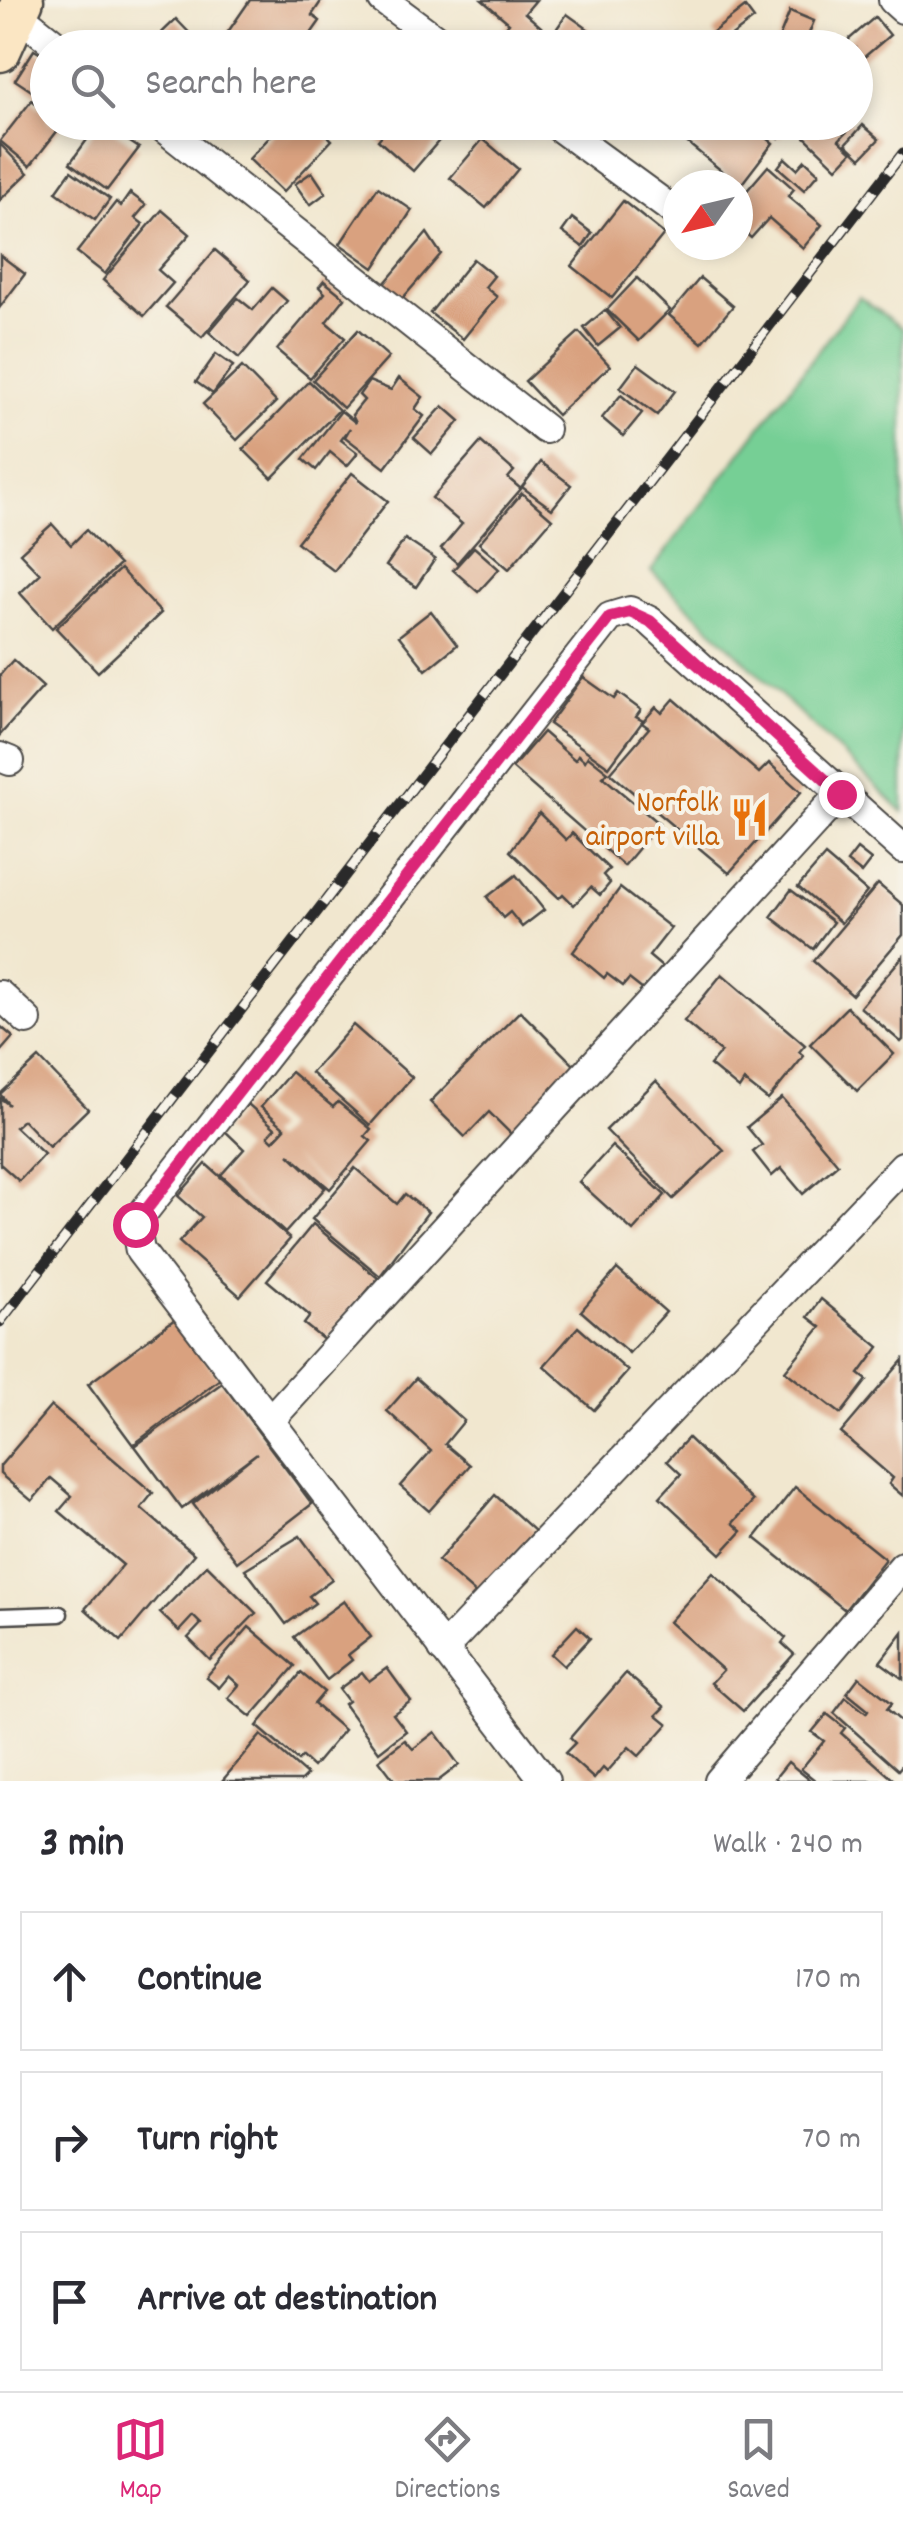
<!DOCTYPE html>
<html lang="en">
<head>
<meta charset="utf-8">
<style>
  body { margin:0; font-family:Dekko,sans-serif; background:#f2f2f3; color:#2b2b33 }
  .compass { position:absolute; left:663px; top:170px; width:90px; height:90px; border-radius:50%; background:#fff; box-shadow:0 5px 15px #0003; rotate:236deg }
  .stop { position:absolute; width:30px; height:30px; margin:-22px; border:8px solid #db2777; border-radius:50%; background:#fff }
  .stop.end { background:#db2777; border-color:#fff; box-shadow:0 2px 10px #0008 }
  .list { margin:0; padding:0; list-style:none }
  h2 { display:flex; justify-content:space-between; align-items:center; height:130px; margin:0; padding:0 40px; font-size:42px }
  h2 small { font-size:32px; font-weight:400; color:#7c7c81 }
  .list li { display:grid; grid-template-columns:65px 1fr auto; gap:30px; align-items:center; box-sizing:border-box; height:140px; margin:0 20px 20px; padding:0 20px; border:2px solid #e1e1e2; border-radius:0px }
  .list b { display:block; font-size:38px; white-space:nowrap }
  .list em { font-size:32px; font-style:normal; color:#7c7c81 }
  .icon { flex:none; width:55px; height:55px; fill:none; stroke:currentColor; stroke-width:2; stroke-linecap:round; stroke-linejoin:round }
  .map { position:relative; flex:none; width:903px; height:1781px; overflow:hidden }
  .search { position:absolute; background:#fff; box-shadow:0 5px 15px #0003; left:30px; right:30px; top:30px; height:110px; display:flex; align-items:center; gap:25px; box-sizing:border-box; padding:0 35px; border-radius:55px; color:#7c7c81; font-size:38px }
  .sheet { height:610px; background:#fff }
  nav { display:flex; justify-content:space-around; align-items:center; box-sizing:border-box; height:140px; border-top:2px solid #e1e1e2; background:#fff; font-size:28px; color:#7c7c81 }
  nav a { display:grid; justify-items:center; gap:5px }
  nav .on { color:#db2777 }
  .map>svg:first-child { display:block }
</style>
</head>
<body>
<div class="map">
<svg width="903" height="1781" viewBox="0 0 903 1781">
  <rect width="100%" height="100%" fill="#f7f3e8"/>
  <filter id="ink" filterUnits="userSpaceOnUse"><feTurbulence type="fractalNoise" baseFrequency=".01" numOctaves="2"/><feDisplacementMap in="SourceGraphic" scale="20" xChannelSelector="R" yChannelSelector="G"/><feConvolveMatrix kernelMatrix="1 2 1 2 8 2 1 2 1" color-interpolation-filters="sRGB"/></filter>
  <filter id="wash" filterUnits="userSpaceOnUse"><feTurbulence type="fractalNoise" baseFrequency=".0048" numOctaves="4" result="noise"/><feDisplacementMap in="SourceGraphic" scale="40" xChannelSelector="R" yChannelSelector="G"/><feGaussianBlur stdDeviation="2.25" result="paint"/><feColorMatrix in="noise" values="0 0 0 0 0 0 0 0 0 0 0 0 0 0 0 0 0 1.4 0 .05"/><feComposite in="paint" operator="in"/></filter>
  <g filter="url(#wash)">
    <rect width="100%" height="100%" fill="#f1e7cf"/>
    <path fill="#76cf95" stroke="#507d60" stroke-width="2.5" d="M 859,297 L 903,329 L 903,812 L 651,571 Z"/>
    <g id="blocks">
      <g fill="#d9a17f">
        <path d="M 250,0 L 322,0 L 312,15 L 320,21 L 301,48 L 235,48 L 223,39 Z"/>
        <path d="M 482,0 L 536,0 L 525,13 L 548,33 L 535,48 L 488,48 L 509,23 Z"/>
        <path d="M 745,7 L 754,19 L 721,44 L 713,32 Z"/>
        <path d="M 790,11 L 814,21 L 803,48 L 777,43 Z"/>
        <path d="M 567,14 L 595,34 L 586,48 L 543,48 Z"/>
        <path d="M 875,17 L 890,35 L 856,64 L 856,48 L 839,48 Z"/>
        <path d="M 176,19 L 201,45 L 146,48 Z"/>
        <path d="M 34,50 L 48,58 L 48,102 L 15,80 Z"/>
        <path d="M 32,100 L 48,113 L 48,122 L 62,125 L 30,166 L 0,141 Z"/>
        <path d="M 100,122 L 139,148 L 107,190 L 70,163 Z"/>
        <path d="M 284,122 L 314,122 L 332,140 L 283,192 L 249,159 Z"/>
        <path d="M 393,122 L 455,122 L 413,171 L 378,140 Z"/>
        <path d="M 636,122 L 671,122 L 659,139 Z"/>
        <path d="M 698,122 L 747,122 L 773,143 L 740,186 L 684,140 Z"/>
        <path d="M 760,122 L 792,122 L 779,138 Z"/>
        <path d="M 815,122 L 856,122 L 839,140 L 852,152 L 837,168 L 803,135 Z"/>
        <path d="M 863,125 L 879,139 L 861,158 L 846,144 Z"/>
        <path d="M 483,139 L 518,169 L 486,208 L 450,178 Z"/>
        <path d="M 0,144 L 28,173 L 0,200 Z"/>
        <path d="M 785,158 L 797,169 L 805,160 L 819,173 L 804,190 L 778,167 Z"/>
        <path d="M 768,166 L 794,189 L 788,196 L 822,225 L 803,248 L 769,218 L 751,238 L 738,227 L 738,201 Z"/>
        <path d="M 71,171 L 110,199 L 95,220 L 56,192 Z"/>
        <path d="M 312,172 L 326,193 L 310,205 L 295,184 Z"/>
        <path d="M 378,187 L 412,210 L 374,268 L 340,244 Z"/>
        <path d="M 130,193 L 146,205 L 135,218 L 143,224 L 105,274 L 77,252 L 116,202 L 121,206 Z"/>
        <path d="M 623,201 L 664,234 L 612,298 L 572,266 Z"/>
        <path d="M 162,210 L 190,234 L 158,270 L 173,283 L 144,316 L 103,280 Z"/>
        <path d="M 572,218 L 592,233 L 583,247 L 562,232 Z"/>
        <path d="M 427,233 L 441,254 L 402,299 L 384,284 Z"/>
        <path d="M 215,250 L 250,280 L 202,337 L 166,307 Z"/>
        <path d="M 0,255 L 25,274 L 0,307 Z"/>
        <path d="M 473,259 L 494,276 L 485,287 L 497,297 L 463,339 L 430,313 Z"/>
        <path d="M 637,278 L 670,310 L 639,341 L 607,310 Z"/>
        <path d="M 700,278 L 733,306 L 702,343 L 669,315 Z"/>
        <path d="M 324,281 L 345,298 L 326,322 L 345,338 L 310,378 L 277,350 L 325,293 L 319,287 Z"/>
        <path d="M 272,288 L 287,301 L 239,358 L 209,332 L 238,298 L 253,310 Z"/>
        <path d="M 605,310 L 620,328 L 598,346 L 584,328 Z"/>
        <path d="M 358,330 L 389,357 L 343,408 L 313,380 Z"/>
        <path d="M 579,332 L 610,366 L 557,415 L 525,381 Z"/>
        <path d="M 216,354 L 233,366 L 213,394 L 196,382 Z"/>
        <path d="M 638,364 L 675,391 L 657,415 L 620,388 Z"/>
        <path d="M 242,367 L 276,402 L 237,440 L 203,404 Z"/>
        <path d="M 399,378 L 423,397 L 415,409 L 424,416 L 385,468 L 345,437 L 350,428 L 341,440 L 358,453 L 347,466 L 330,452 L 316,470 L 303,459 L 341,411 L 356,423 L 352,415 L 364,400 L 359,395 L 369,381 L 391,390 Z"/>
        <path d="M 309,381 L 339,410 L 272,478 L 243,449 Z"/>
        <path d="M 621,395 L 642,413 L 623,436 L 602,418 Z"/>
        <path d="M 443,406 L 460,421 L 432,454 L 414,438 Z"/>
        <path d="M 481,442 L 514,471 L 508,478 L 521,489 L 457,563 L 441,549 L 462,524 L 432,498 Z"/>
        <path d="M 541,462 L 571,485 L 552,509 L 522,487 Z"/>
        <path d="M 352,473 L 388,501 L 334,571 L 297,542 Z"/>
        <path d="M 522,493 L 552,519 L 509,569 L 479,543 Z"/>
        <path d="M 52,524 L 71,545 L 86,530 L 119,565 L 52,628 L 20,593 L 40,574 L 20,553 Z"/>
        <path d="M 405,539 L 435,559 L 416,587 L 386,566 Z"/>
        <path d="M 474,547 L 499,569 L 478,592 L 453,570 Z"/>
        <path d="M 120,569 L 161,613 L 98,672 L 56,628 Z"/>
        <path d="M 431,611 L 457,645 L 426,670 L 399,636 Z"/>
        <path d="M 13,660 L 43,687 L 0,735 L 0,675 Z"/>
        <path d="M 583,677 L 614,699 L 618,693 L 641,710 L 636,717 L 643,721 L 609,767 L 549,724 Z"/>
        <path d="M 674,699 L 759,773 L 769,763 L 801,792 L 729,873 L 610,773 L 649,728 L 642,723 L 656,707 L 662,713 Z"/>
        <path d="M 543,732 L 575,760 L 578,755 L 585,761 L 588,756 L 608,772 L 603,777 L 659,824 L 624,866 L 512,768 Z"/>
        <path d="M 539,813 L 566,840 L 572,833 L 609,869 L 603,875 L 610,883 L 600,895 L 591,887 L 574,905 L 563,894 L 559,898 L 510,851 Z"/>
        <path d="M 857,849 L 871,860 L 861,873 L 847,862 Z"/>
        <path d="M 825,856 L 867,892 L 841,923 L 798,887 Z"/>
        <path d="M 516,875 L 544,910 L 522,927 L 510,912 L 503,918 L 487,897 Z"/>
        <path d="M 878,884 L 903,905 L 903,935 L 852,995 L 813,961 Z"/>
        <path d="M 620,888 L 671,928 L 649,956 L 662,967 L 643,990 L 629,979 L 623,986 L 607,974 L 604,978 L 573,952 Z"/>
        <path d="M 791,890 L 833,922 L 813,949 L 771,917 Z"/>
        <path d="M 903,956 L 903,1040 L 901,1042 L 860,1007 Z"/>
        <path d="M 722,974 L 805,1045 L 799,1052 L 804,1056 L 768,1100 L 744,1081 L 739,1089 L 710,1065 L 721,1052 L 684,1021 Z"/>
        <path d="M 847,1007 L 894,1054 L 857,1091 L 810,1044 Z"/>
        <path d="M 520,1011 L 578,1069 L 512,1135 L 489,1112 L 465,1137 L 430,1102 Z"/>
        <path d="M 353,1025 L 412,1077 L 370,1125 L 311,1073 Z"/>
        <path d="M 0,1026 L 13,1037 L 0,1052 Z"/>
        <path d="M 39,1058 L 88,1109 L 49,1147 L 23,1120 L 15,1127 L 44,1154 L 19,1181 L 0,1164 L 0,1098 L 9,1105 L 0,1094 Z"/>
        <path d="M 291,1072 L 333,1107 L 338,1102 L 371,1129 L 365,1136 L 371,1141 L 330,1189 L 289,1154 L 325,1188 L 285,1233 L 221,1175 L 244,1149 L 224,1130 L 248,1104 L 275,1128 L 268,1136 L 273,1141 L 285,1128 L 261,1107 Z"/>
        <path d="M 656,1081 L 724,1151 L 673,1199 L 606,1130 Z"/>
        <path d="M 782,1098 L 838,1164 L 803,1194 L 781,1168 L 772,1176 L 753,1152 L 762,1145 L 747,1127 Z"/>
        <path d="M 612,1146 L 665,1195 L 633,1231 L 579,1182 Z"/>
        <path d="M 206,1164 L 290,1239 L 240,1296 L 179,1242 L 202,1217 L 178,1196 Z"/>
        <path d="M 355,1168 L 397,1204 L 405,1194 L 428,1212 L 380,1276 L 312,1219 Z"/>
        <path d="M 313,1224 L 378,1278 L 325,1341 L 304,1324 L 310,1316 L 267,1280 Z"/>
        <path d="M 617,1269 L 666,1312 L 629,1353 L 581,1311 Z"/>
        <path d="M 821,1299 L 879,1347 L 859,1374 L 867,1380 L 841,1414 L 785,1371 L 821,1327 L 808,1317 Z"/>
        <path d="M 175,1319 L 220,1379 L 133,1445 L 88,1384 Z"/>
        <path d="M 578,1327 L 628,1371 L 594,1410 L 544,1366 Z"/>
        <path d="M 903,1360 L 903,1496 L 889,1484 L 893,1478 L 841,1433 Z"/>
        <path d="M 416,1378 L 464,1421 L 445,1444 L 470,1465 L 429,1511 L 400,1486 L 431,1451 L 387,1411 Z"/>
        <path d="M 222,1383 L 312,1504 L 237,1562 L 193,1504 L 257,1453 L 182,1509 L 135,1446 Z"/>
        <path d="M 51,1406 L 153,1493 L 141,1508 L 194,1554 L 121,1641 L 85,1609 L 123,1565 L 59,1511 L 72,1496 L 51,1478 L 32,1501 L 0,1474 L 0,1466 Z"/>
        <path d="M 688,1438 L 753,1501 L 733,1523 L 742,1531 L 721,1554 L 660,1497 L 681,1474 L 667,1461 Z"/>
        <path d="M 795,1487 L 885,1559 L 845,1610 L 755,1538 Z"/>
        <path d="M 495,1495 L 535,1531 L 478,1596 L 438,1561 Z"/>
        <path d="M 300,1536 L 332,1579 L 309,1596 L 315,1603 L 286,1624 L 245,1569 Z"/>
        <path d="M 207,1565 L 256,1613 L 210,1660 L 188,1638 L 201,1624 L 193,1616 L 179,1631 L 160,1613 Z"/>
        <path d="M 713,1573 L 786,1638 L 782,1643 L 794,1654 L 743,1711 L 711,1683 L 723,1670 L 669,1622 Z"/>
        <path d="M 344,1601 L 371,1637 L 348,1655 L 352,1660 L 327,1680 L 294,1637 Z"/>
        <path d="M 577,1626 L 590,1638 L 564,1666 L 551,1654 Z"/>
        <path d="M 249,1627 L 295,1666 L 251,1717 L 228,1698 L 239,1685 L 229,1676 L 219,1688 L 206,1677 Z"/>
        <path d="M 903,1632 L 903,1679 L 880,1662 Z"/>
        <path d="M 387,1668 L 411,1701 L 393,1714 L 406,1731 L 379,1752 L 344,1704 L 348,1701 L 339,1689 L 362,1672 L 369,1681 Z"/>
        <path d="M 301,1673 L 324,1692 L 314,1704 L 344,1730 L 313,1767 L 302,1757 L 298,1761 L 257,1726 Z"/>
        <path d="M 626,1673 L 665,1707 L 657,1715 L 668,1724 L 639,1756 L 629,1747 L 607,1772 L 603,1768 L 594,1779 L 565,1753 L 575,1743 L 570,1738 Z"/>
        <path d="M 859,1677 L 892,1703 L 887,1709 L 903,1723 L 903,1764 L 898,1770 L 834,1713 L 846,1697 L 866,1713 L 868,1710 L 847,1693 Z"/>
        <path d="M 827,1714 L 845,1728 L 841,1733 L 895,1781 L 816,1781 L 801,1769 L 824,1741 L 812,1732 Z"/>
        <path d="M 435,1732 L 459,1765 L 438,1781 L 395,1781 L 379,1760 L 405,1740 L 413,1749 Z"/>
        <path d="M 261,1735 L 307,1775 L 301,1781 L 222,1781 Z"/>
        <path d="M 788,1762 L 811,1781 L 779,1781 L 775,1778 Z"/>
      </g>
    </g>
  </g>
  <g filter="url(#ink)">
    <use href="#blocks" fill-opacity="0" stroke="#494744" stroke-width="2.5"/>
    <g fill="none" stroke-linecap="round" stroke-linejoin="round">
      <defs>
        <path id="lane" d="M 0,1616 L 60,1614"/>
        <g id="street">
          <path d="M 383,0 L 448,48"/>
          <path d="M 893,0 L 903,9"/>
          <path d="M 16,13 L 60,48"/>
          <path d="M 156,122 L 545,429"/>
          <path d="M 552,122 L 678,214"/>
          <path d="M 0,757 L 10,761"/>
          <path d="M 0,995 L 27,1020"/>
          <path d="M 271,1419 L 841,793"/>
          <path d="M 443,1649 L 903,1166"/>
          <path d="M 545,1781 L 140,1251 L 135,1223 L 610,617 L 630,611 L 650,621 L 903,849"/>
          <path d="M 719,1781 L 903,1566"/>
        </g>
        <path id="secondary" d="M 0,51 L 23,0"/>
      </defs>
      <use href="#lane" stroke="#494744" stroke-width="19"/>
      <use href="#street" stroke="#494744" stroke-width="32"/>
      <use href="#secondary" stroke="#494744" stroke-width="45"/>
      <use href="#lane" stroke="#fff" stroke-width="14"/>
      <use href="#street" stroke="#fff" stroke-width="28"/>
      <use href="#secondary" stroke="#fbe6c3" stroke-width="40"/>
      <defs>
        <path id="rail" d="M 0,1322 L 903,153"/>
      </defs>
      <use href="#rail" stroke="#2b2b2b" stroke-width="11"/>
      <use href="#rail" stroke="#f7f3e8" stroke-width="8" stroke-dasharray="22" stroke-linecap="butt"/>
    </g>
  </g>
  <g fill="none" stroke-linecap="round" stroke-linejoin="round" filter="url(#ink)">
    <path stroke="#db2777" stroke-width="12" d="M 135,1224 L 610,617 L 630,612 L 650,621 L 841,794"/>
  </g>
  <defs>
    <symbol id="restaurant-bare" viewBox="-9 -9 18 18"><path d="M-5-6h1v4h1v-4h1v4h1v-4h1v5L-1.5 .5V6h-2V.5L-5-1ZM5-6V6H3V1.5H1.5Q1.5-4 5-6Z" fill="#e8710a" stroke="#f7f3e8" stroke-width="2.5" paint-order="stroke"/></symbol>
  </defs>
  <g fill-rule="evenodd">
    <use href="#restaurant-bare" x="722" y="790" width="55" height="55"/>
  </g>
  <g text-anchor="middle" stroke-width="8" stroke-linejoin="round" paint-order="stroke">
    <g font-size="30" fill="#c56008" stroke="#f7f3e8" text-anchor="end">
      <text x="719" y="811">Norfolk<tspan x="719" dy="34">airport villa</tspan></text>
    </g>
  </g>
</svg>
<svg class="compass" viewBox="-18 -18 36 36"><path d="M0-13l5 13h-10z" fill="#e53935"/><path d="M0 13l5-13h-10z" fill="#7c7c81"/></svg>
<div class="stop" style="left:135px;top:1224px"></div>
<div class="stop end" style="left:841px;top:794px"></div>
<div class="search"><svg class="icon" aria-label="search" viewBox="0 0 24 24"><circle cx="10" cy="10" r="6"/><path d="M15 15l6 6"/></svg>Search here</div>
</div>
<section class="sheet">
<h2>3 min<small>Walk · 240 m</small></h2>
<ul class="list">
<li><svg class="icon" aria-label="ahead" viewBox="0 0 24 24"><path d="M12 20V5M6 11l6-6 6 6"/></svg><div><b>Continue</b></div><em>170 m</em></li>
<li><svg class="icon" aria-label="right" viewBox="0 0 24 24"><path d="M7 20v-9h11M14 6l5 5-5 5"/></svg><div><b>Turn right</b></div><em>70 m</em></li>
<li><svg class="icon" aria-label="arrive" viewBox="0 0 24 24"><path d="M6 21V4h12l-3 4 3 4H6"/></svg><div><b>Arrive at destination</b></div></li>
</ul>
</section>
<nav>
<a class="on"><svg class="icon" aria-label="map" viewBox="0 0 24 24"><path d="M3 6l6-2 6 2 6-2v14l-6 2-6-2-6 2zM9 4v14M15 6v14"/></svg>Map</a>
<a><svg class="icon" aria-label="directions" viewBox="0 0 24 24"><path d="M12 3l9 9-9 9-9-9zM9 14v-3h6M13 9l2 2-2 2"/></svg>Directions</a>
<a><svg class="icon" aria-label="saved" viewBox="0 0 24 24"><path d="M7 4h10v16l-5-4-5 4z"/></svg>Saved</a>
</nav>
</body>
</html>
